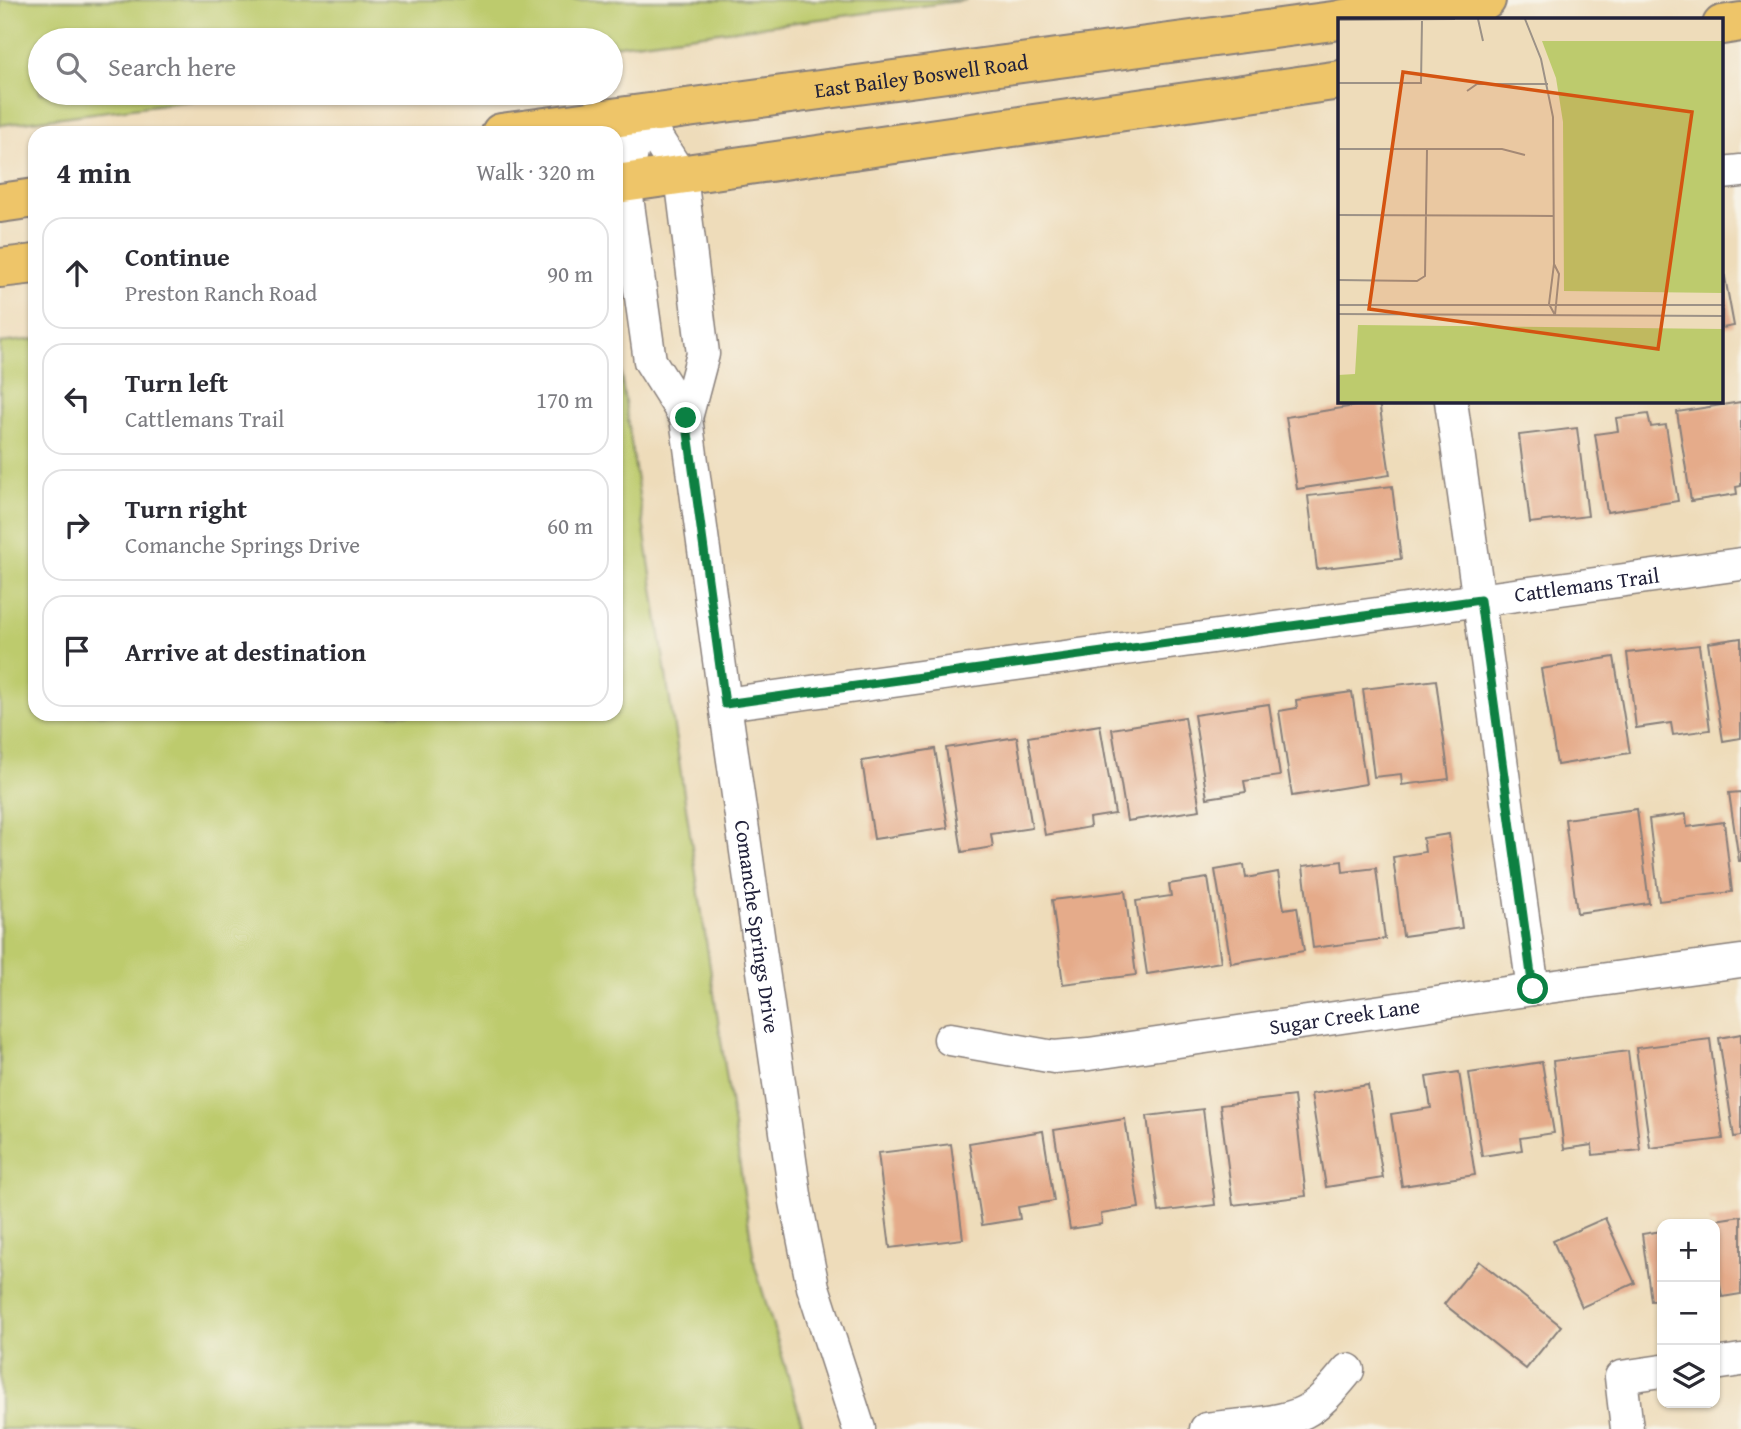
<!DOCTYPE html>
<html lang="en">
<head>
<meta charset="utf-8">
<style>
  body { margin:0; font-family:"Gentium Book Plus",serif; background:#f2f2f3; color:#2b2b33 }
  .controls { position:absolute; right:21px; bottom:21px; display:grid; overflow:hidden; border-radius:14px; box-shadow:0 2px 5px #0004 }
  .controls button { width:63px; height:63px; display:grid; place-items:center; padding:0; border:0; border-bottom:2px solid #e1e1e2; background:#fff; color:#2b2b33; font:35px sans-serif }
  .stop { position:absolute; width:21px; height:21px; margin:-16px; border:5px solid #0b8043; border-radius:50%; background:#fff }
  .stop.end { background:#0b8043; border-color:#fff; box-shadow:0 2px 7px #0008 }
  .list { margin:0; padding:0; list-style:none }
  h2 { display:flex; justify-content:space-between; align-items:center; height:91px; margin:0; padding:0 28px; font-size:30px }
  h2 small { font-size:23px; font-weight:400; color:#7c7c81 }
  .list li { display:grid; grid-template-columns:46px 1fr auto; gap:21px; align-items:center; box-sizing:border-box; height:112px; margin:0 14px 14px; padding:0 14px; border:2px solid #e1e1e2; border-radius:21px }
  .list b { display:block; font-size:26px; white-space:nowrap }
  .list p { margin:0; font-size:23px; white-space:nowrap; color:#7c7c81 }
  .list em { font-size:23px; font-style:normal; color:#7c7c81 }
  .icon { flex:none; width:38px; height:38px; fill:none; stroke:currentColor; stroke-width:2; stroke-linecap:round; stroke-linejoin:round }
  .map { position:relative; flex:none; width:1741px; height:1429px; overflow:hidden }
  .search { position:absolute; background:#fff; box-shadow:0 2px 5px #0004; left:28px; top:28px; width:595px; height:77px; display:flex; align-items:center; gap:18px; box-sizing:border-box; padding:0 24px; border-radius:38px; color:#7c7c81; font-size:26px }
  .panel { position:absolute; background:#fff; box-shadow:0 2px 5px #0004; left:28px; top:126px; width:595px; height:595px; border-radius:21px }
  .map>svg:first-child { display:block }
</style>
</head>
<body>
<div class="map">
<svg width="1741" height="1429" viewBox="0 0 1741 1429">
  <rect width="100%" height="100%" fill="#f7f3e8"/>
  <filter id="ink" filterUnits="userSpaceOnUse"><feTurbulence type="fractalNoise" baseFrequency=".0143" numOctaves="2"/><feDisplacementMap in="SourceGraphic" scale="14" xChannelSelector="R" yChannelSelector="G"/><feConvolveMatrix kernelMatrix="1 2 1 2 8 2 1 2 1" color-interpolation-filters="sRGB"/></filter>
  <filter id="wash" filterUnits="userSpaceOnUse"><feTurbulence type="fractalNoise" baseFrequency=".00686" numOctaves="4" result="noise"/><feDisplacementMap in="SourceGraphic" scale="28" xChannelSelector="R" yChannelSelector="G"/><feGaussianBlur stdDeviation="1.57" result="paint"/><feColorMatrix in="noise" values="0 0 0 0 0 0 0 0 0 0 0 0 0 0 0 0 0 1.4 0 .05"/><feComposite in="paint" operator="in"/></filter>
  <g filter="url(#wash)">
    <rect width="100%" height="100%" fill="#eedcba"/>
    <g fill="#bdcb6d" stroke="#707654" stroke-width="2">
      <path d="M 0,0 L 967,0 L 611,46 L 611,40 L 40,40 L 40,93 L 249,93 L 0,125 Z"/>
      <path d="M 35,339 L 35,714 L 616,714 L 616,342 L 755,1266 L 804,1429 L 0,1429 L 0,343 Z"/>
    </g>
    <g id="blocks">
      <g fill="#e5ab8a">
        <path d="M 1722,261 L 1734,326 L 1722,328 Z"/>
        <path d="M 1379,402 L 1390,475 L 1297,489 L 1286,417 Z"/>
        <path d="M 1741,402 L 1741,486 L 1736,487 L 1737,494 L 1691,501 L 1677,412 Z"/>
        <path d="M 1648,414 L 1651,427 L 1666,425 L 1678,501 L 1607,512 L 1595,434 L 1618,431 L 1616,418 Z"/>
        <path d="M 1577,428 L 1588,516 L 1530,523 L 1519,435 Z"/>
        <path d="M 1392,486 L 1401,559 L 1317,569 L 1308,496 Z"/>
        <path d="M 1741,638 L 1741,738 L 1723,741 L 1708,643 Z"/>
        <path d="M 1699,645 L 1710,730 L 1673,735 L 1671,723 L 1636,728 L 1627,653 Z"/>
        <path d="M 1614,657 L 1630,753 L 1557,765 L 1541,669 Z"/>
        <path d="M 1436,680 L 1449,779 L 1402,785 L 1401,774 L 1374,777 L 1363,689 Z"/>
        <path d="M 1352,692 L 1366,784 L 1292,796 L 1279,711 L 1297,708 L 1296,700 Z"/>
        <path d="M 1269,704 L 1280,776 L 1244,781 L 1246,792 L 1207,798 L 1194,715 Z"/>
        <path d="M 1185,717 L 1200,810 L 1127,821 L 1112,729 Z"/>
        <path d="M 1100,725 L 1115,814 L 1089,818 L 1090,827 L 1045,835 L 1028,737 Z"/>
        <path d="M 1017,737 L 1032,828 L 991,834 L 993,847 L 962,852 L 946,748 Z"/>
        <path d="M 935,749 L 948,828 L 874,839 L 862,761 Z"/>
        <path d="M 1741,792 L 1741,861 L 1739,861 L 1729,793 Z"/>
        <path d="M 1637,809 L 1649,903 L 1577,913 L 1565,819 Z"/>
        <path d="M 1686,814 L 1687,827 L 1724,822 L 1732,892 L 1659,901 L 1649,819 Z"/>
        <path d="M 1449,834 L 1462,928 L 1403,936 L 1393,857 L 1425,852 L 1423,838 Z"/>
        <path d="M 1342,861 L 1343,872 L 1376,868 L 1385,939 L 1313,948 L 1303,866 Z"/>
        <path d="M 1244,865 L 1246,878 L 1278,872 L 1284,909 L 1297,907 L 1304,951 L 1231,963 L 1215,870 Z"/>
        <path d="M 1208,878 L 1221,962 L 1147,974 L 1136,901 L 1171,896 L 1169,884 Z"/>
        <path d="M 1125,891 L 1136,975 L 1063,984 L 1052,900 Z"/>
        <path d="M 1741,1034 L 1741,1136 L 1734,1137 L 1719,1038 Z"/>
        <path d="M 1710,1039 L 1723,1139 L 1650,1148 L 1636,1048 Z"/>
        <path d="M 1628,1051 L 1640,1150 L 1593,1155 L 1592,1145 L 1564,1149 L 1553,1061 Z"/>
        <path d="M 1542,1062 L 1554,1133 L 1520,1138 L 1522,1150 L 1482,1156 L 1469,1073 Z"/>
        <path d="M 1459,1072 L 1475,1175 L 1402,1186 L 1391,1114 L 1431,1108 L 1426,1077 Z"/>
        <path d="M 1368,1085 L 1383,1178 L 1326,1187 L 1311,1094 Z"/>
        <path d="M 1294,1096 L 1306,1196 L 1233,1205 L 1220,1105 Z"/>
        <path d="M 1203,1109 L 1215,1205 L 1159,1212 L 1147,1116 Z"/>
        <path d="M 1125,1119 L 1139,1208 L 1101,1214 L 1102,1224 L 1070,1229 L 1054,1130 Z"/>
        <path d="M 1043,1131 L 1054,1201 L 1018,1207 L 1020,1219 L 982,1225 L 969,1143 Z"/>
        <path d="M 951,1144 L 963,1239 L 890,1248 L 878,1153 Z"/>
        <path d="M 1741,1216 L 1741,1294 L 1722,1297 L 1715,1255 L 1715,1224 L 1710,1224 L 1709,1221 Z"/>
        <path d="M 1605,1218 L 1635,1283 L 1582,1307 L 1553,1241 Z"/>
        <path d="M 1662,1231 L 1662,1300 L 1651,1301 L 1642,1234 Z"/>
        <path d="M 1479,1261 L 1561,1326 L 1526,1369 L 1444,1304 Z"/>
      </g>
    </g>
  </g>
  <g filter="url(#ink)">
    <use href="#blocks" fill-opacity="0" stroke="#887f7a" stroke-width="2"/>
    <g fill="none" stroke-linecap="round" stroke-linejoin="round">
      <defs>
        <g id="minor">
          <path id="s1" d="M 641,114 L 681,176 L 703,354 L 686,418 L 725,704 L 796,1202 L 813,1287 L 859,1429"/>
          <path d="M 641,114 L 625,183 L 650,361 L 686,418"/>
          <path d="M 1722,173 L 1741,171"/>
          <path d="M 1451,401 L 1533,989"/>
          <path id="s2" d="M 725,704 L 1741,564"/>
          <path id="s3" d="M 950,1039 L 1054,1057 L 1089,1054 L 1533,989 L 1741,961"/>
          <path d="M 1715,1364 L 1741,1360"/>
          <path d="M 1206,1429 C 1234,1425 1281,1424 1304,1412 C 1322,1403 1335,1385 1348,1370"/>
          <path d="M 1627,1429 L 1621,1377 L 1662,1371"/>
        </g>
        <g id="major">
          <path d="M 1343,19 L 1486,0"/>
          <path d="M 1722,25 L 1741,22"/>
          <path id="s4" d="M 501,133 L 1340,20"/>
          <path d="M 616,184 L 1340,80"/>
          <path d="M 0,203 L 35,198"/>
          <path d="M 0,268 L 35,264"/>
        </g>
      </defs>
      <use href="#minor" stroke="#887f7a" stroke-width="35"/>
      <use href="#major" stroke="#887f7a" stroke-width="42"/>
      <use href="#minor" stroke="#fff" stroke-width="32"/>
      <use href="#major" stroke="#eec569" stroke-width="38"/>
    </g>
  </g>
  <g fill="none" stroke-linecap="round" stroke-linejoin="round" filter="url(#ink)">
    <path stroke="#0b8043" stroke-width="9" d="M 686,418 L 725,704 L 1480,600 L 1533,989"/>
  </g>
  <g text-anchor="middle" stroke-width="5" stroke-linejoin="round" paint-order="stroke">
    <g font-size="21" fill="#22223b" stroke="#f7f3e8">
      <text dy="7" stroke="none"><textPath href="#s4" startOffset="424">East Bailey Boswell Road</textPath></text>
      <text dy="7" stroke="none"><textPath href="#s2" startOffset="870">Cattlemans Trail</textPath></text>
      <text dy="7" stroke="none"><textPath href="#s1" startOffset="833">Comanche Springs Drive</textPath></text>
      <text dy="7" stroke="none"><textPath href="#s3" startOffset="399">Sugar Creek Lane</textPath></text>
    </g>
  </g>
  <g transform="translate(1338 18)">
    <rect width="385" height="385" fill="#eedcba"/>
    <path d="M 204,23 L 385,23 L 385,275 L 226,273 L 225,104 L 218,60 ZM 20,307 L 385,311 L 385,384 L 0,384 L 0,357 L 17,356 Z" fill="#bdcb6d"/>
    <path fill="none" stroke="#9c9287" stroke-width="2" d="M 140,1 L 145,23M 187,1 L 203,41 L 215,99 L 216,246 L 211,286 L 217,297M 0,2 L 117,1M 0,65 L 83,65 L 84,3M 129,73 L 139,66 L 210,66M 0,131 L 164,131 L 187,137M 0,197 L 216,198M 216,246 L 221,256 L 217,297M 0,262 L 79,263 L 87,258 L 89,132M 0,287 L 385,287M 0,296 L 385,298"/>
    <path fill="#d45411" fill-opacity="0.15" stroke="#d45411" stroke-width="3.5" d="M 65,54 L 354,94 L 320,331 L 31,291 Z"/>
    <rect width="385" height="385" fill="none" stroke="#22223b" stroke-width="3.5"/>
  </g>
</svg>
<div class="controls">
<button>+</button>
<button>−</button>
<button><svg class="icon" aria-label="layers" viewBox="0 0 24 24"><path d="M12 4l9 5-9 5-9-5zM3 14l9 5 9-5"/></svg></button>
</div>
<div class="stop" style="left:1533px;top:989px"></div>
<div class="stop end" style="left:686px;top:418px"></div>
<div class="search"><svg class="icon" aria-label="search" viewBox="0 0 24 24"><circle cx="10" cy="10" r="6"/><path d="M15 15l6 6"/></svg>Search here</div>
<section class="panel">
<h2>4 min<small>Walk · 320 m</small></h2>
<ul class="list">
<li><svg class="icon" aria-label="ahead" viewBox="0 0 24 24"><path d="M12 20V5M6 11l6-6 6 6"/></svg><div><b>Continue</b><p>Preston Ranch Road</p></div><em>90 m</em></li>
<li><svg class="icon" aria-label="left" viewBox="0 0 24 24"><path d="M17 20v-9H6M10 6l-5 5 5 5"/></svg><div><b>Turn left</b><p>Cattlemans Trail</p></div><em>170 m</em></li>
<li><svg class="icon" aria-label="right" viewBox="0 0 24 24"><path d="M7 20v-9h11M14 6l5 5-5 5"/></svg><div><b>Turn right</b><p>Comanche Springs Drive</p></div><em>60 m</em></li>
<li><svg class="icon" aria-label="arrive" viewBox="0 0 24 24"><path d="M6 21V4h12l-3 4 3 4H6"/></svg><div><b>Arrive at destination</b></div></li>
</ul>
</section>
</div>
</body>
</html>
